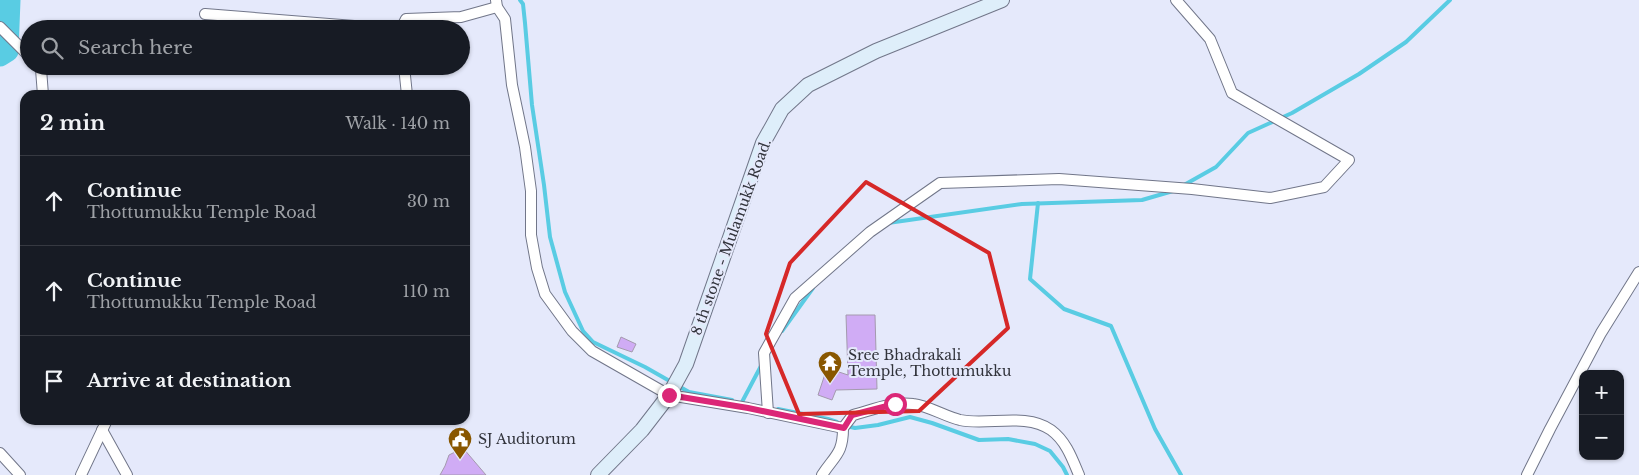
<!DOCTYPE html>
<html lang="en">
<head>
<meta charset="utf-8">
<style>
  body { margin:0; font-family:"Libre Baskerville",serif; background:#242831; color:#f1f3f6 }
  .controls { position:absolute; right:15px; bottom:15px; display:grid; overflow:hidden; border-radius:10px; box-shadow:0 1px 4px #0004 }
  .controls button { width:45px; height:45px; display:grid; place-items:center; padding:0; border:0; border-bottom:1px solid #363941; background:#171b24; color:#f1f3f6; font:25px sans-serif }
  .stop { position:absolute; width:15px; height:15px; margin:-11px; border:4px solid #db2777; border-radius:50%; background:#fff }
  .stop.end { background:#db2777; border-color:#fff; box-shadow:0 1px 5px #0008 }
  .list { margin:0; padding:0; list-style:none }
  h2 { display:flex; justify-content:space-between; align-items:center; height:65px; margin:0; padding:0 20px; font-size:21px }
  h2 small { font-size:16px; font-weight:400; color:#9ea1a6 }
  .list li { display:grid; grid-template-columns:32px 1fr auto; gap:15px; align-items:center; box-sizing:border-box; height:90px; padding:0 20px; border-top:1px solid #363941 }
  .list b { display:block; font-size:19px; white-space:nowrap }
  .list p { margin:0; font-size:16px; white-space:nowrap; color:#9ea1a6 }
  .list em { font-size:16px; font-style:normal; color:#9ea1a6 }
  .icon { flex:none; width:28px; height:28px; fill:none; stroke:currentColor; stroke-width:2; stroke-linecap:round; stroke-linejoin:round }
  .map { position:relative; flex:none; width:1639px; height:475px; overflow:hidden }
  .search { position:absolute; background:#171b24; box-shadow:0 1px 4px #0004; left:20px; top:20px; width:450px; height:55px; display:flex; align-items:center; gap:12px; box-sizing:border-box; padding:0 18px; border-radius:28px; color:#9ea1a6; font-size:19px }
  .panel { position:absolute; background:#171b24; box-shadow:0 1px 4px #0004; left:20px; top:90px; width:450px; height:335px; border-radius:15px }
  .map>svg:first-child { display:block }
</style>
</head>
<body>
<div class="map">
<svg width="1639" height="475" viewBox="0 0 1639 475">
  <rect width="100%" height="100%" fill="#e5e9fb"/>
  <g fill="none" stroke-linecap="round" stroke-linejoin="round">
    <g stroke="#59cce3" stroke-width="4">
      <path d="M 520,0 L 523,4 L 525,23 L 532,105 L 544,185 L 550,237 L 565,292 L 583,331 L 593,342 L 645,367 L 689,392 L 732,400"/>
      <path d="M 1184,185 L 1216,167 L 1248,133 L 1292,113 L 1359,74 L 1406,42 L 1450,0"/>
      <path d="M 1038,203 L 1030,279 L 1064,309 L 1111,326 L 1155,429 L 1181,475"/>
      <path d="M 888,223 L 1022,204 L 1142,200 L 1173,191"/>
      <path d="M 782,331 L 813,288"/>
      <path d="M 742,402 L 762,364"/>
      <path d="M 778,409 L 828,419 L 837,422"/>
      <path d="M 846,426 L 855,428 L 878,425 L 910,417 L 932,423 L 979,440 L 1008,439 L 1035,444 L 1050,451 L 1063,467 L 1067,475"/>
    </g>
    <path stroke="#59cce3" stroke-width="21" d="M 0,56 L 8,51 L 10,0"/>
  </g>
  <g fill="#d0acf5" stroke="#a49aae">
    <path d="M 846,315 L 875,315 L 877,389 L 836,390 L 832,400 L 818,395 L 827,368 L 848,375 Z"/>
    <path d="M 621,337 L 636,344 L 632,352 L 617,347 Z"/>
    <path d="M 463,448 L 486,475 L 440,475 L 445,466 L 449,455 Z"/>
  </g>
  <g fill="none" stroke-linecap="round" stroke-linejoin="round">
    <defs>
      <g id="street">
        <path d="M 496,0 L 497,7 L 505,19 L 512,85 L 525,147 L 531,191 L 531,235 L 537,268 L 545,294 L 572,331 L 592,351 L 669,395 L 748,408 L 843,428"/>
        <path d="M 205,14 L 392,29"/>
        <path d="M 0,27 L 29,56"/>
        <path d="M 401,29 L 406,19 L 461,17 L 497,7"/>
        <path d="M 38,66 L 41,69 L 43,95"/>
        <path d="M 404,66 L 407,95"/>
        <path d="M 768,413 L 764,353 L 795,298 L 870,232 L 940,183 L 1059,179 L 1192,189 L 1270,198 L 1324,187 L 1349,160 L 1232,93 L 1210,39 L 1176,0"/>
        <path d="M 843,428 L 853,415 C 872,410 893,401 913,404 C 929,406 944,416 960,420 C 987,426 1026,412 1051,430 C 1066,441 1072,458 1079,475"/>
        <path d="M 102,430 L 127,475"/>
        <path d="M 0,453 L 20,475"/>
        <path d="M 81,475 L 107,420"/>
        <path d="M 822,475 C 835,455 843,454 843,428"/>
        <path d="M 1527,475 L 1550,429 L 1601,333 L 1639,272"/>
      </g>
      <path id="secondary" d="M 598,475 L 642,430 L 669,395 L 686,364 L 763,143 L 782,109 L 808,85 L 876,51 L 1002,0"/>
    </defs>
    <use href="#street" stroke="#717689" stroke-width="12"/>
    <use href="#secondary" stroke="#717689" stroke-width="16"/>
    <use href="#street" stroke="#fff" stroke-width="10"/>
    <use href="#secondary" stroke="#deeefa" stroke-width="14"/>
  </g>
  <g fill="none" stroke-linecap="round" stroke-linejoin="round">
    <path stroke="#db2777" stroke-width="6" d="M 669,395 L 748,408 L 844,428 L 852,415 L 895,404"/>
  </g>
  <path fill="none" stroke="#d62828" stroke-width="4" stroke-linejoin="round" d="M 866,182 L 989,253 L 1008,328 L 919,411 L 799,414 L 766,334 L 790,263 Z"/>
  <defs>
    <symbol id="temple-pin" viewBox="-11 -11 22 30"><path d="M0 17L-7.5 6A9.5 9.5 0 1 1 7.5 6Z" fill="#895700" stroke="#e5e9fb"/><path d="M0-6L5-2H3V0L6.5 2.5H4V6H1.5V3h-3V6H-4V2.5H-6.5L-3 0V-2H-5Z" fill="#fff"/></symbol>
    <symbol id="civic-pin" viewBox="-11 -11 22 30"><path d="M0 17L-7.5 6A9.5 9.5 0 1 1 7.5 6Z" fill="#895700" stroke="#e5e9fb"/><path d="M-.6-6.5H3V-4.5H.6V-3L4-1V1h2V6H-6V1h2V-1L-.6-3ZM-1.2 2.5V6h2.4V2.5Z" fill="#fff"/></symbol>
  </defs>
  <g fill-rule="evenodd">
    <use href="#temple-pin" x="816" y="349" width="28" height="38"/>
    <use href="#civic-pin" x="446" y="425" width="28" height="38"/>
  </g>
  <g text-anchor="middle" stroke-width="4" stroke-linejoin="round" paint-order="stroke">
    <g font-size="14" fill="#31333b" stroke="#e5e9fb">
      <text transform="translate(731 237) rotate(-70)" y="5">8 th stone - Mulamukk Road.</text>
    </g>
    <g font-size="14" fill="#31333b" stroke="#e5e9fb" text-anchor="start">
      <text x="848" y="360">Sree Bhadrakali<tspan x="848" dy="16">Temple, Thottumukku</tspan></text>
      <text x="478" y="444">SJ Auditorum</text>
    </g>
  </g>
</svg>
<div class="controls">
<button>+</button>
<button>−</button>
</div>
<div class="stop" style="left:895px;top:404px"></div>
<div class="stop end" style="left:669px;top:395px"></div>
<div class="search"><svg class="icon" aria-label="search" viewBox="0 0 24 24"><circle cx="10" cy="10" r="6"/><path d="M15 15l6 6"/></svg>Search here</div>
<section class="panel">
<h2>2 min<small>Walk · 140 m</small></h2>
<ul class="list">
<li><svg class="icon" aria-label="ahead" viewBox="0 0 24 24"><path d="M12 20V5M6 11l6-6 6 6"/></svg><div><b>Continue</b><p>Thottumukku Temple Road</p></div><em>30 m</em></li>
<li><svg class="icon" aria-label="ahead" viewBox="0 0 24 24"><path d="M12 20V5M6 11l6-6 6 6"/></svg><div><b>Continue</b><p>Thottumukku Temple Road</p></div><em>110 m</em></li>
<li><svg class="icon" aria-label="arrive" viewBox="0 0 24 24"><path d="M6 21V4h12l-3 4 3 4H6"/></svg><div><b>Arrive at destination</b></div></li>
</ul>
</section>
</div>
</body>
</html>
